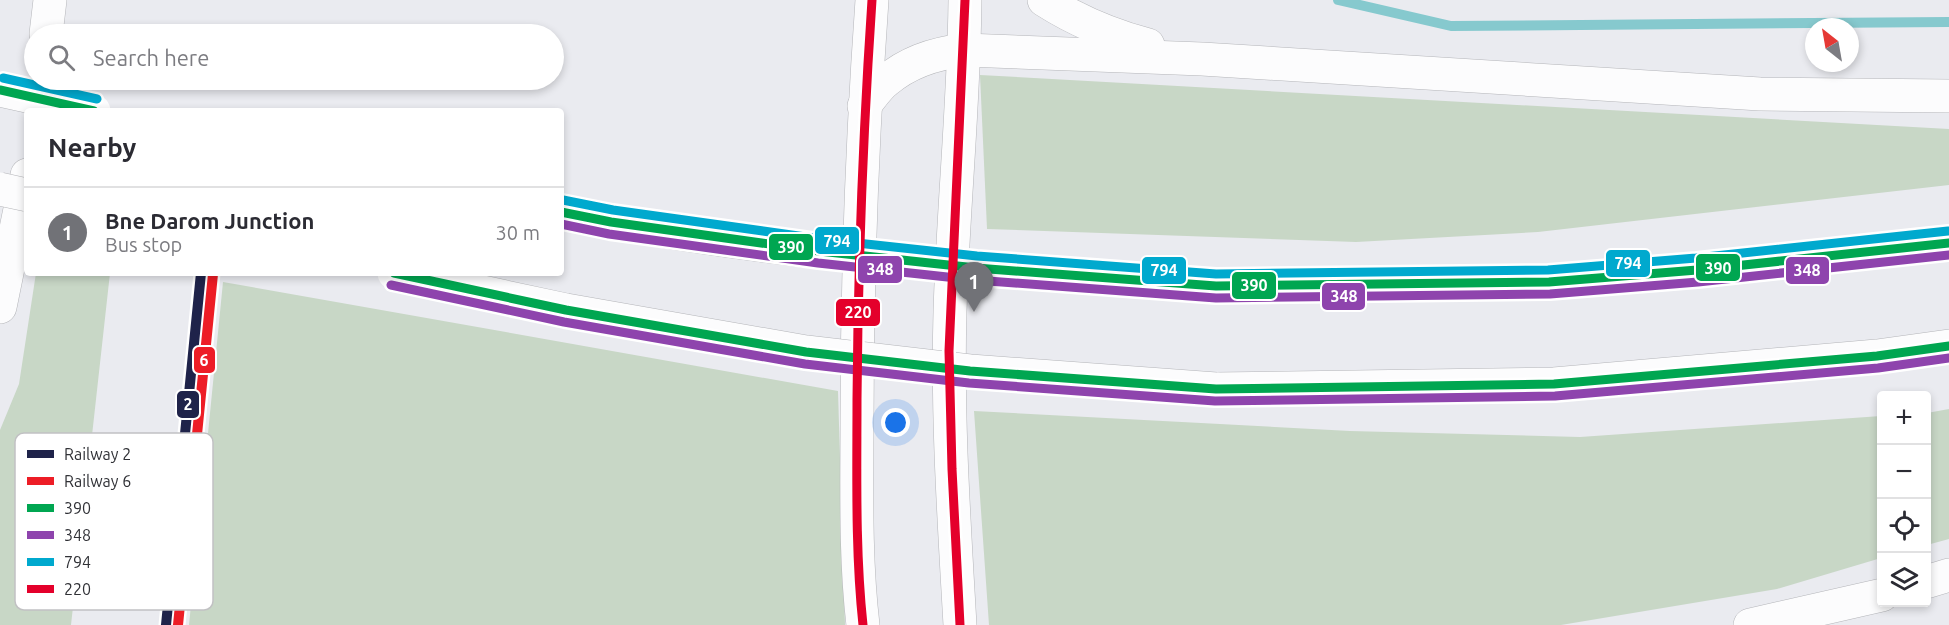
<!DOCTYPE html>
<html lang="en">
<head>
<meta charset="utf-8">
<style>
  body { margin:0; font-family:Ubuntu,sans-serif; background:#f7f7f7; color:#2b2b33 }
  .controls { position:absolute; right:18px; bottom:18px; display:grid; overflow:hidden; border-radius:6px; box-shadow:0 3px 9px #0003 }
  .controls button { width:54px; height:54px; display:grid; place-items:center; padding:0; border:0; border-bottom:2px solid #e1e1e2; background:#fff; color:#2b2b33; font:30px sans-serif }
  .compass { position:absolute; left:1805px; top:18px; width:54px; height:54px; border-radius:50%; background:#fff; box-shadow:0 3px 9px #0003; rotate:329deg }
  .you { position:absolute; left:896px; top:423px; width:21px; height:21px; margin:-15px; border:4px solid #fff; border-radius:50%; background:#1a73e8; box-shadow:0 0 0 9px #1a73e833 }
  .badge { display:grid; place-items:center; width:39px; height:39px; border-radius:50%; background:#717277; color:#fff; font-size:20px; font-weight:700 }
  .pin { position:absolute; translate:-50% -50px; filter:drop-shadow(0 2px 3px #0008) }
  .pin::after { content:''; position:absolute; top:32px; width:21px; height:18px; background:inherit; clip-path:polygon(0 0,100% 0,50% 100%) }
  .list { margin:0; padding:0; list-style:none }
  h2 { display:flex; justify-content:space-between; align-items:center; height:78px; margin:0; padding:0 24px; font-size:26px }
  h2 small { font-size:20px; font-weight:400; color:#7c7c81 }
  .list li { display:grid; grid-template-columns:39px 1fr auto; gap:18px; align-items:center; box-sizing:border-box; height:90px; padding:0 24px; border-top:2px solid #e1e1e2 }
  .list b { display:block; font-size:22px; white-space:nowrap }
  .list p { margin:0; font-size:20px; white-space:nowrap; color:#7c7c81 }
  .list em { font-size:20px; font-style:normal; color:#7c7c81 }
  .icon { flex:none; width:33px; height:33px; fill:none; stroke:currentColor; stroke-width:2; stroke-linecap:round; stroke-linejoin:round }
  .map { position:relative; flex:none; width:1949px; height:625px; overflow:hidden }
  .search { position:absolute; background:#fff; box-shadow:0 3px 9px #0003; left:24px; top:24px; width:540px; height:66px; display:flex; align-items:center; gap:15px; box-sizing:border-box; padding:0 21px; border-radius:33px; color:#7c7c81; font-size:22px }
  .panel { position:absolute; background:#fff; box-shadow:0 3px 9px #0003; left:24px; top:108px; width:540px; height:168px; border-radius:6px }
  .map>svg:first-child { display:block }
</style>
</head>
<body>
<div class="map">
<svg width="1949" height="625" viewBox="0 0 1949 625">
  <rect width="100%" height="100%" fill="#eaebf0"/>
  <g fill="#c8d7c6">
    <path d="M 980,75 L 1949,129 L 1949,185 L 1538,232 L 1356,242 L 987,229 Z"/>
    <path d="M 36,273 L 110,273 L 71,625 L 0,625 L 0,430 L 19,384 Z"/>
    <path d="M 223,282 L 838,391 L 845,625 L 189,625 Z"/>
    <path d="M 1949,409 L 1949,539 L 1927,545 L 1927,413 Z"/>
    <path d="M 974,411 L 1350,431 L 1580,437 L 1881,416 L 1881,558 L 1777,589 L 1561,625 L 989,625 Z"/>
  </g>
  <g fill="none" stroke-linecap="round" stroke-linejoin="round">
    <path stroke="#86c9ce" stroke-width="10" d="M 1338,0 L 1451,26 L 1949,22"/>
    <defs>
      <g id="street">
        <path d="M 46,34 L 50,0"/>
        <path d="M 0,307 L 27,175"/>
      </g>
      <g id="highway">
        <path d="M 1044,0 C 1077,21 1110,35 1148,45"/>
        <path d="M 864,106 C 871,98 878,87 886,81 C 908,62 937,53 965,50 L 1202,59 L 1760,94 L 1949,96"/>
        <path d="M 1216,286 L 1549,282 L 1697,270 L 1949,243"/>
        <path d="M 1216,389 L 1554,384 L 1877,356 L 1949,346"/>
        <path d="M 1926,582 L 1949,575"/>
        <path d="M 863,625 C 855,558 857,489 857,421 C 857,281 862,140 872,0"/>
        <path d="M 960,625 C 954,521 947,417 950,312 C 953,208 964,104 965,0"/>
        <path d="M 1750,625 L 1882,595"/>
      </g>
    </defs>
    <use href="#street" stroke="#b4b5b9" stroke-width="34"/>
    <use href="#highway" stroke="#b4b5b9" stroke-width="34"/>
    <use href="#street" stroke="#fcfcfd" stroke-width="33"/>
    <use href="#highway" stroke="#fcfcfd" stroke-width="33"/>
    <defs>
      <g id="highway-bridge">
        <path d="M 0,90 L 94,111"/>
        <path d="M 0,189 L 27,195"/>
        <path d="M 561,212 C 776,257 998,269 1216,286"/>
        <path d="M 394,273 L 566,310 L 806,352 L 970,371 L 1216,389"/>
      </g>
    </defs>
    <use href="#highway-bridge" stroke="#b4b5b9" stroke-width="34" stroke-linecap="butt"/>
    <use href="#highway-bridge" stroke="#fcfcfd" stroke-width="33"/>
    <defs>
      <g id="bus-1">
        <path d="M 0,90 L 94,111"/>
        <path d="M 561,212 L 611,222 L 819,251 L 976,268 L 1216,286 L 1549,282 L 1697,270 L 1949,243"/>
        <path d="M 394,273 L 566,310 L 806,352 L 970,371 L 1216,389 L 1554,384 L 1877,356 L 1949,346"/>
      </g>
      <g id="bus-2">
        <path d="M 561,224 L 609,234 L 818,263 L 975,280 L 1216,298 L 1550,294 L 1698,282 L 1949,255"/>
        <path d="M 391,285 L 564,322 L 805,364 L 969,383 L 1215,401 L 1555,396 L 1878,368 L 1949,358"/>
      </g>
      <g id="bus-3">
        <path d="M 3,78 L 97,99"/>
        <path d="M 563,200 L 613,210 L 820,239 L 977,256 L 1216,274 L 1548,270 L 1696,258 L 1948,231"/>
      </g>
      <g id="bus-4">
        <path d="M 863,625 C 855,550 857,474 857,399 C 858,266 863,133 872,0"/>
        <path d="M 960,625 L 952,469 L 949,351 L 965,0"/>
      </g>
    </defs>
    <use href="#bus-1" stroke="#fff" stroke-width="14"/>
    <use href="#bus-2" stroke="#fff" stroke-width="14"/>
    <use href="#bus-3" stroke="#fff" stroke-width="14"/>
    <use href="#bus-4" stroke="#fff" stroke-width="14"/>
    <use href="#bus-1" stroke="#00a651" stroke-width="9"/>
    <use href="#bus-2" stroke="#8e44ad" stroke-width="9"/>
    <use href="#bus-3" stroke="#00a9ce" stroke-width="9"/>
    <use href="#bus-4" stroke="#e4002b" stroke-width="9"/>
    <defs>
      <path id="rail-1" d="M 166,625 L 201,273"/>
      <path id="rail-2" d="M 178,625 L 213,274"/>
    </defs>
    <use href="#rail-1" stroke="#fff" stroke-width="15"/>
    <use href="#rail-2" stroke="#fff" stroke-width="15"/>
    <use href="#rail-1" stroke="#1f234a" stroke-width="10"/>
    <use href="#rail-2" stroke="#ed1d26" stroke-width="10"/>
  </g>
  <rect x="15" y="433" width="198" height="177" rx="9" fill="#fff" stroke="#c1c1c3" stroke-width="1.5"/>
  <rect x="27" y="450" width="27" height="8" fill="#1f234a"/>
  <rect x="27" y="477" width="27" height="8" fill="#ed1d26"/>
  <rect x="27" y="504" width="27" height="8" fill="#00a651"/>
  <rect x="27" y="531" width="27" height="8" fill="#8e44ad"/>
  <rect x="27" y="558" width="27" height="8" fill="#00a9ce"/>
  <rect x="27" y="585" width="27" height="8" fill="#e4002b"/>
  <g font-size="16" fill="#303136">
    <text x="64" y="460">Railway 2</text>
    <text x="64" y="487">Railway 6</text>
    <text x="64" y="514">390</text>
    <text x="64" y="541">348</text>
    <text x="64" y="568">794</text>
    <text x="64" y="595">220</text>
  </g>
  <g stroke="#fff" stroke-width="2">
    <rect x="814" y="226" width="46" height="29" rx="6" fill="#00a9ce"/>
    <rect x="768" y="233" width="46" height="28" rx="6" fill="#00a651"/>
    <rect x="1605" y="249" width="46" height="29" rx="6" fill="#00a9ce"/>
    <rect x="1695" y="253" width="46" height="29" rx="6" fill="#00a651"/>
    <rect x="857" y="255" width="46" height="29" rx="6" fill="#8e44ad"/>
    <rect x="1141" y="256" width="46" height="29" rx="6" fill="#00a9ce"/>
    <rect x="1785" y="256" width="45" height="29" rx="6" fill="#8e44ad"/>
    <rect x="1231" y="271" width="46" height="29" rx="6" fill="#00a651"/>
    <rect x="1321" y="282" width="45" height="29" rx="6" fill="#8e44ad"/>
    <rect x="835" y="298" width="46" height="29" rx="6" fill="#e4002b"/>
    <rect x="193" y="346" width="23" height="28" rx="6" fill="#ed1d26"/>
    <rect x="176" y="390" width="24" height="29" rx="6" fill="#1f234a"/>
  </g>
  <g font-size="16" text-anchor="middle" font-weight="bold" fill="#fff">
    <text x="837" y="247">794</text>
    <text x="791" y="253">390</text>
    <text x="1628" y="269">794</text>
    <text x="1718" y="274">390</text>
    <text x="880" y="275">348</text>
    <text x="1164" y="276">794</text>
    <text x="1807" y="276">348</text>
    <text x="1254" y="291">390</text>
    <text x="1344" y="302">348</text>
    <text x="858" y="318">220</text>
    <text x="204" y="366">6</text>
    <text x="188" y="410">2</text>
  </g>
</svg>
<div class="controls">
<button>+</button>
<button>−</button>
<button><svg class="icon" aria-label="locate" viewBox="0 0 24 24"><circle cx="12" cy="12" r="6"/><path d="M12 2v4M12 18v4M2 12h4M18 12h4"/></svg></button>
<button><svg class="icon" aria-label="layers" viewBox="0 0 24 24"><path d="M12 4l9 5-9 5-9-5zM3 14l9 5 9-5"/></svg></button>
</div>
<svg class="compass" viewBox="-18 -18 36 36"><path d="M0-13l5 13h-10z" fill="#e53935"/><path d="M0 13l5-13h-10z" fill="#7c7c81"/></svg>
<div class="you"></div>
<div class="pin badge" style="left:974px;top:312px">1</div>
<div class="search"><svg class="icon" aria-label="search" viewBox="0 0 24 24"><circle cx="10" cy="10" r="6"/><path d="M15 15l6 6"/></svg>Search here</div>
<section class="panel">
<h2>Nearby<small></small></h2>
<ul class="list">
<li><span class="badge">1</span><div><b>Bne Darom Junction</b><p>Bus stop</p></div><em>30 m</em></li>
</ul>
</section>
</div>
</body>
</html>
